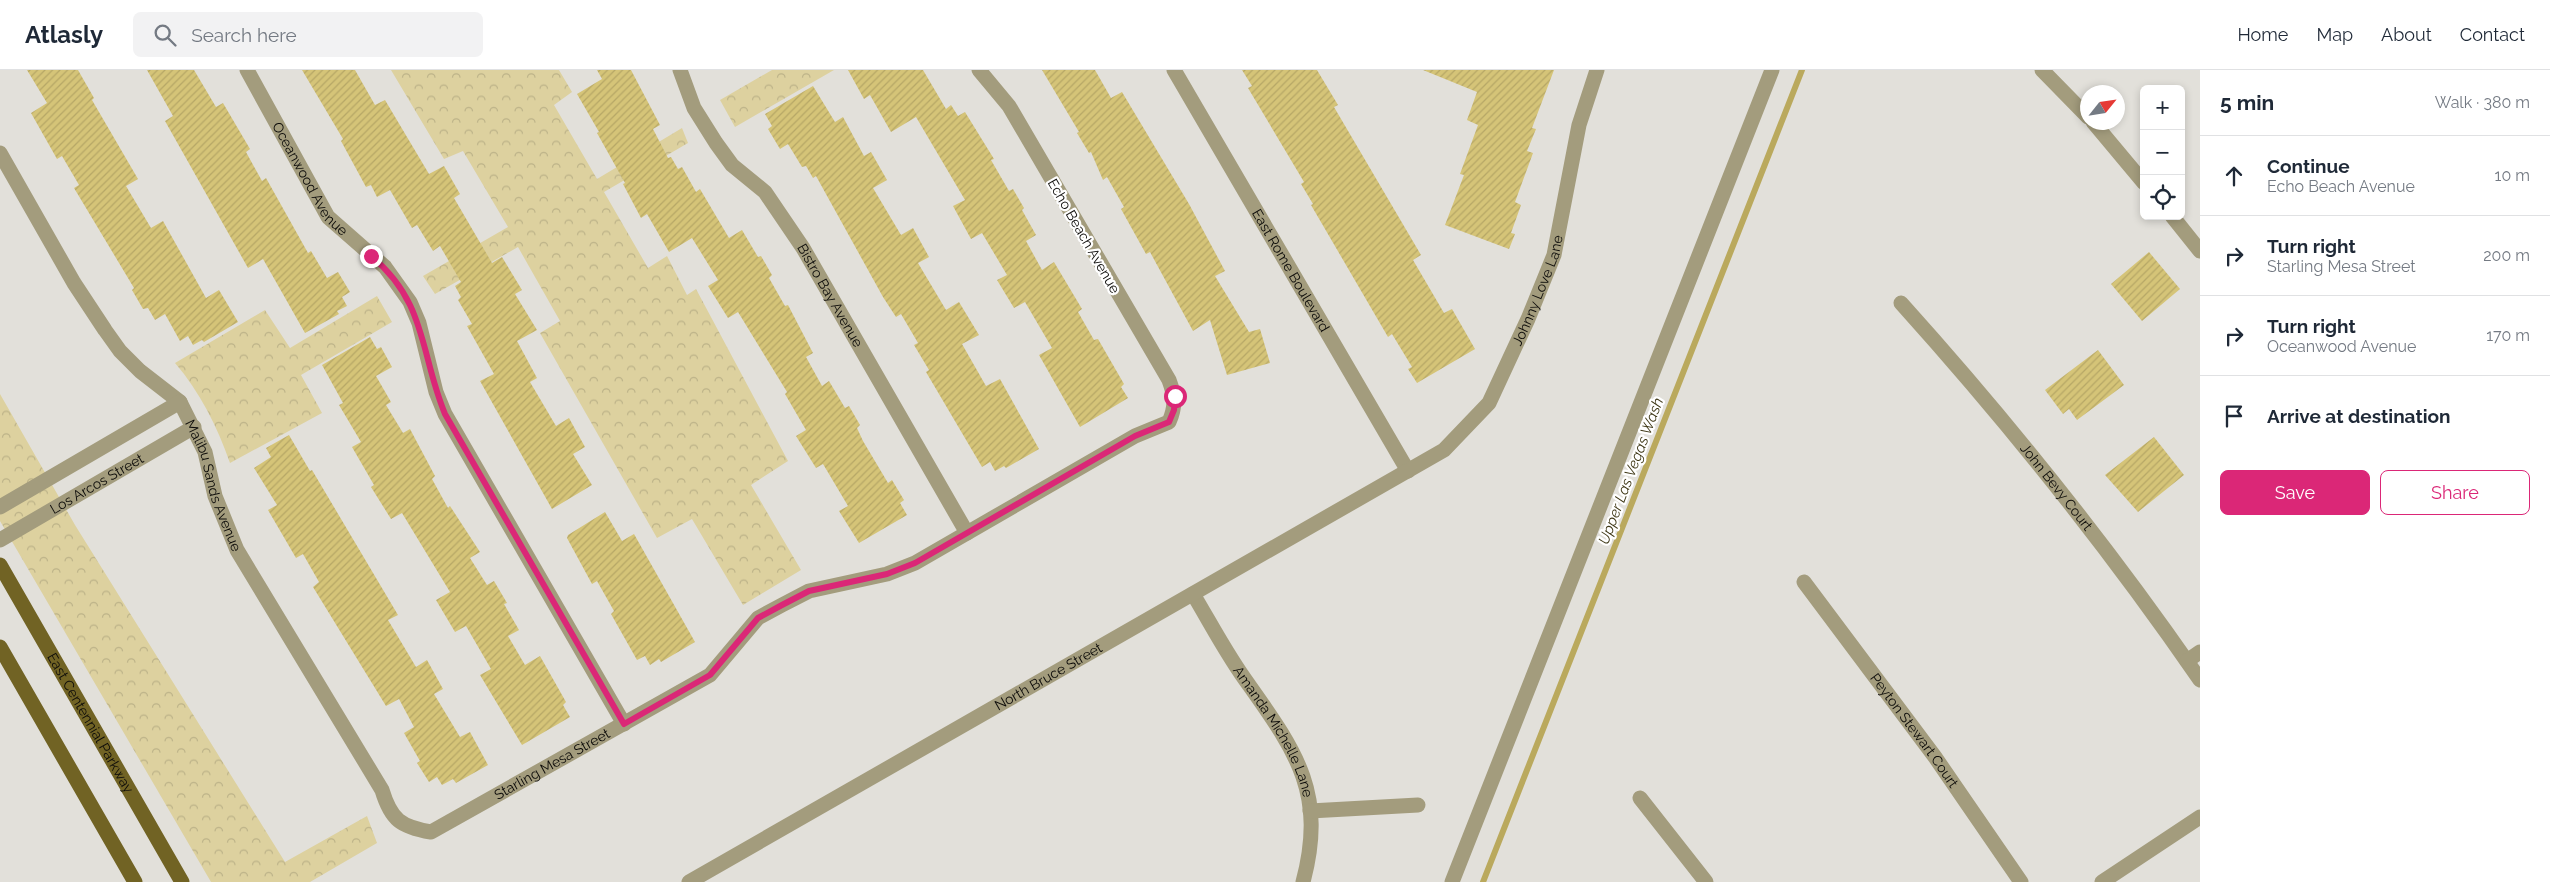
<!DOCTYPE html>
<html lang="en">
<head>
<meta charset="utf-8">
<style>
  body { margin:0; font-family:Raleway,sans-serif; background:#f2f2f3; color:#1f2937 }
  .controls { position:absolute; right:15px; top:15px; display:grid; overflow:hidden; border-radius:8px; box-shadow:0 2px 8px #0003 }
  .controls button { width:45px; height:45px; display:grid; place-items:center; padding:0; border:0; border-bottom:1px solid #e0e1e3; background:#fff; color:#1f2937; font:25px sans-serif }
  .compass { position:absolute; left:2080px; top:15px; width:45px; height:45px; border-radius:50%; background:#fff; box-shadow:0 2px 8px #0003; rotate:60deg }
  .stop { position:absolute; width:15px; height:15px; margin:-11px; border:4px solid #db2777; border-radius:50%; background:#fff }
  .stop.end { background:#db2777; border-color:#fff; box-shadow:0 1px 5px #0008 }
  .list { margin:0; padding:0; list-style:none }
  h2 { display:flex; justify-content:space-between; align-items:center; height:65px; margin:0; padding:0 20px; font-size:21px }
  h2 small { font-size:16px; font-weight:400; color:#747a83 }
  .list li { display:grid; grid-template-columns:32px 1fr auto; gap:15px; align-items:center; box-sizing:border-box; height:80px; padding:0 20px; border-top:1px solid #e0e1e3 }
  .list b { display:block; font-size:19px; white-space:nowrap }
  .list p { margin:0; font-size:16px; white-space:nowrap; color:#747a83 }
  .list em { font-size:16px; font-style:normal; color:#747a83 }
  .actions { display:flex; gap:10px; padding:15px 20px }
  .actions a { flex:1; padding:11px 0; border:1px solid #db2777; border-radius:8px; text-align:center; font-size:18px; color:#db2777 }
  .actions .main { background:#db2777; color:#fff }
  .icon { flex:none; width:28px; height:28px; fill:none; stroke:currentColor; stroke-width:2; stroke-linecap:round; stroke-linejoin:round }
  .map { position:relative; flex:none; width:2200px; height:812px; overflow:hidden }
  header { display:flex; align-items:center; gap:30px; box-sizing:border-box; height:70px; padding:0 25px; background:#fff; border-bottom:1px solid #e0e1e3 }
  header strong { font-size:24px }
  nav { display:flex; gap:28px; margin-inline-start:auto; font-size:18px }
  .search { width:350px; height:45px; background:#f2f2f3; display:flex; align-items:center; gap:12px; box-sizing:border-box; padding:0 18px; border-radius:8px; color:#747a83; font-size:19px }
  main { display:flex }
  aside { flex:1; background:#fff }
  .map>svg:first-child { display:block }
</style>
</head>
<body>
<header>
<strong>Atlasly</strong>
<div class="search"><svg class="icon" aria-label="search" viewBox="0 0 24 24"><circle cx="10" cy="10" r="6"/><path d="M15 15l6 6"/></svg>Search here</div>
<nav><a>Home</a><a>Map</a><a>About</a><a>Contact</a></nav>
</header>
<main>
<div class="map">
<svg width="2200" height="812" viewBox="0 0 2200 812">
  <defs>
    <pattern id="park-crowns" width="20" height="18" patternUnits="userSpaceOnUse" patternTransform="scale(1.25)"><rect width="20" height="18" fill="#ddd19f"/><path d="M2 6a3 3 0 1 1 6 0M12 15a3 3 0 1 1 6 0" fill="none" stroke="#bcb288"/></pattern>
    <pattern id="building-hatch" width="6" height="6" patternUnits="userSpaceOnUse" patternTransform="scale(1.25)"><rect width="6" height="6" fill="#d5c478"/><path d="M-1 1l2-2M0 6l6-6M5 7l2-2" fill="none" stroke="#b6a766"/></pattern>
  </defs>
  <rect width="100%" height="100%" fill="#e2e0da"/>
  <g fill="url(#park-crowns)">
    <path d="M 391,0 L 559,0 L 572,22 L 554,35 L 597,109 L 682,58 L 688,73 L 604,122 L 648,198 L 667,186 L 687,225 L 696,219 L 788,391 L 751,415 L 801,500 L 743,535 L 692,449 L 657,468 L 540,263 L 560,251 L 518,177 L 435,224 L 423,206 L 508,157 L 463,81 L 444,89 Z"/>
    <path d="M 772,0 L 834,0 L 735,57 L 720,30 Z"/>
    <path d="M 377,226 L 392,252 L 301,305 L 322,343 L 230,393 C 217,356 200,322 175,293 L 265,240 L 290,278 Z"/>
    <path d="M 0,324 L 75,455 L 285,792 L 367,746 L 377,773 L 310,812 L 211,812 L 0,451 Z"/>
  </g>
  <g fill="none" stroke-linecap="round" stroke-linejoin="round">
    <path stroke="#baa95d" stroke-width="6" d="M 1483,812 L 1802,0"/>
  </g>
  <g fill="url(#building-hatch)">
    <path d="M 27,0 L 78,0 L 94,28 L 92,30 L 138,109 L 126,116 L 151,158 L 163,151 L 206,228 L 219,220 L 238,252 L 204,272 L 202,270 L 193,275 L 188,266 L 180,271 L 165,244 L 155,250 L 148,238 L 143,239 L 132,220 L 134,218 L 74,118 L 79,115 L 62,86 L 57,89 L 31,43 L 47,33 Z"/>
    <path d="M 147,0 L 194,0 L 216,37 L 223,33 L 250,79 L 246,82 L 262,111 L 266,108 L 308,183 L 311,181 L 327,208 L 338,202 L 350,222 L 342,227 L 347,236 L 337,241 L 339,244 L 305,263 L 263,189 L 248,198 L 165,51 L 173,46 Z"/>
    <path d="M 302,0 L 355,0 L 375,35 L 385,30 L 429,104 L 444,96 L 460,124 L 454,128 L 492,193 L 502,187 L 522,220 L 515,224 L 537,260 L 517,271 L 537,308 L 530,312 L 556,356 L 569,348 L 585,377 L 573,384 L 592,415 L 552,439 L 480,311 L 494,304 L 467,256 L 472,254 L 458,230 L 461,227 L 455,216 L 461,212 L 440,176 L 433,181 L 417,155 L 412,158 L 390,120 L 377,127 L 371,115 L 366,117 L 341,71 L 343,69 Z"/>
    <path d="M 597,0 L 631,0 L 660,55 L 653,59 L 668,88 L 671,87 L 678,99 L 682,97 L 696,122 L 700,119 L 729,168 L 742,160 L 758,187 L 761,186 L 772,205 L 769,208 L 785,236 L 788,235 L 813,283 L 806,287 L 822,316 L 829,311 L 845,338 L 849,336 L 860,355 L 857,358 L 863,371 L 888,413 L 892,410 L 904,430 L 900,433 L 907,445 L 859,473 L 839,441 L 848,436 L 823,394 L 816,398 L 796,366 L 806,360 L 785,324 L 787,322 L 738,242 L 728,248 L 708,216 L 718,210 L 692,168 L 669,182 L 647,144 L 641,148 L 623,114 L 625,113 L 597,63 L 599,62 L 577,24 L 602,9 Z"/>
    <path d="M 848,0 L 923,0 L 946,39 L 951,35 L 958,46 L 965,42 L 994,89 L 991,90 L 1009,121 L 1013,119 L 1024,138 L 1022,140 L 1036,165 L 1026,171 L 1042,200 L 1054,192 L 1082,239 L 1078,242 L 1094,270 L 1098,269 L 1124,314 L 1121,317 L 1128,328 L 1080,357 L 1039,285 L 1052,278 L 1025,232 L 1014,238 L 997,210 L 1007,205 L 982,163 L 971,169 L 953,136 L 965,130 L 916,47 L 891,62 L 870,25 L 864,29 Z"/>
    <path d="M 1042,0 L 1095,0 L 1111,28 L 1122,22 L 1189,134 L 1225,201 L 1215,206 L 1249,262 L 1260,259 L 1270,293 L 1227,305 L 1210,250 L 1193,261 L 1150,182 L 1146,184 L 1121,139 L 1124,137 L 1107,107 L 1103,110 L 1091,82 L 1089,83 L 1077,63 L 1079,62 Z"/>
    <path d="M 1242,0 L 1317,0 L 1338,35 L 1334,37 L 1421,185 L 1413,190 L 1444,243 L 1452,239 L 1475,279 L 1417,313 L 1408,299 L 1412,297 L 1392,264 L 1388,267 L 1311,135 L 1313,134 L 1301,114 L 1304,112 L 1248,18 L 1252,16 Z"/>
    <path d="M 1423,0 L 1554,0 L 1532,58 L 1536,59 L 1527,81 L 1533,83 L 1515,132 L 1521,135 L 1511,163 L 1515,164 L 1509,179 L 1445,155 L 1464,105 L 1460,104 L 1478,55 L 1467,50 L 1477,22 Z"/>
    <path d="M 813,16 L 835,52 L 843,47 L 864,86 L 871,82 L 887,110 L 873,118 L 901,165 L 913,158 L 929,187 L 918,193 L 946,240 L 959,232 L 979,265 L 962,274 L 986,316 L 1000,309 L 1039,379 L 1006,398 L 1004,396 L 995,401 L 990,392 L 982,397 L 926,302 L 929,300 L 914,275 L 918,273 L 901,244 L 896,247 L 883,227 L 816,106 L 813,108 L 806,96 L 802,97 L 788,74 L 780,79 L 768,59 L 772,56 L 765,44 Z"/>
    <path d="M 2149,182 L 2180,219 L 2142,251 L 2111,214 Z"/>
    <path d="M 370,267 L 377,279 L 381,277 L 392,297 L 376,306 L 391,332 L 386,335 L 403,363 L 410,359 L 435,406 L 432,409 L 448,438 L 450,436 L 480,482 L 470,488 L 487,515 L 494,511 L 507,533 L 504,534 L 519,560 L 508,566 L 525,595 L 540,586 L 566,632 L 563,635 L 570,647 L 522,675 L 480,605 L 491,599 L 466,556 L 455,562 L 436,530 L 450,522 L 402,443 L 391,449 L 371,417 L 374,415 L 352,377 L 361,372 L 339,335 L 343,333 L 322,295 Z"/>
    <path d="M 2098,280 L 2124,315 L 2077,350 L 2069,339 L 2063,344 L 2045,320 Z"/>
    <path d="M 289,365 L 310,401 L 312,400 L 398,545 L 388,550 L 416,597 L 427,590 L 443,619 L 434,624 L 460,667 L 470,662 L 488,695 L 456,713 L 453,709 L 442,715 L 437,707 L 429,712 L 417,693 L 420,691 L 404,663 L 414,657 L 399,629 L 386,636 L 313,517 L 319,512 L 303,484 L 296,488 L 268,440 L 277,435 L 254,398 L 271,387 L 266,378 Z"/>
    <path d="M 2154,367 L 2184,405 L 2138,442 L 2105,405 Z"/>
    <path d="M 605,442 L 622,471 L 634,464 L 695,572 L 661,592 L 659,589 L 650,595 L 645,586 L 637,590 L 611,544 L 614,541 L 597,511 L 592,514 L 567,468 L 568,465 Z"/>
  </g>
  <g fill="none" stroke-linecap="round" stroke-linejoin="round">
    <g stroke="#a39c7d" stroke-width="15">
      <path id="s1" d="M 247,0 L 328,147 L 385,197 L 410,232 L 419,253 L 436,322 L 445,344 L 624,654"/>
      <path id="s2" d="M 680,0 L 694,38 L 716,73 L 732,95 L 765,122 L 803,178 L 967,463"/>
      <path id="s3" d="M 1174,0 L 1408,401"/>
      <path d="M 2042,0 L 2088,47"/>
      <path d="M 2093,52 L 2144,113"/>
      <path id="s4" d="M 0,83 L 74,213 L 105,260 L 120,281 L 140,301 L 180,332 L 205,382 L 215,426 L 237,480 L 382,720 C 391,750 401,757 431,762 L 710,605 L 758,548 L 782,535 L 809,521 L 887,504 L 915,493 L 1135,366 L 1169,352 C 1176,336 1175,326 1169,310 L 1009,36 L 979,0"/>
      <path d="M 2172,146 L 2200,181"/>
      <path id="s5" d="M 1901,233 C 2009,353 2109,478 2200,610"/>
      <path d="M 0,437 L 180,332"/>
      <path id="s6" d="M 0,470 L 194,357"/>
      <path id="s7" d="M 1804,512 L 1935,687 L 2021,812"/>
      <path id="s8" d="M 1193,524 C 1211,554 1228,587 1249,615 C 1298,684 1326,725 1303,812"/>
      <path d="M 2187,591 L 2200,582"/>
      <path d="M 1640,728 L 1706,812"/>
      <path d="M 1310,741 L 1418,735"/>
      <path id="s9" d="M 689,812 L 1444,380 L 1489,333 L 1528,249 L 1554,185 L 1579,55 L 1597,0"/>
      <path d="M 1452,812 L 1772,0"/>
      <path d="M 2102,812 L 2200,747"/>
    </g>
    <g stroke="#716324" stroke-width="15">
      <path id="s10" d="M 0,495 L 182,812"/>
      <path d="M 0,577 L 135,812"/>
    </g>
  </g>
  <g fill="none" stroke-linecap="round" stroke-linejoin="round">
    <path stroke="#db2777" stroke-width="6" d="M 371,186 C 427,232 420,284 445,344 L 624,654 L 710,605 L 758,548 L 782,535 L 809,521 L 887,504 L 915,493 L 1135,366 L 1169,352 L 1174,340 L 1175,326"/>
  </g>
  <g text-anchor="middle" stroke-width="4.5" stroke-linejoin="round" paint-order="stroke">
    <g font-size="14" fill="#0c0b09" stroke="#fff">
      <text dy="5" stroke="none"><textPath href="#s1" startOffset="126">Oceanwood Avenue</textPath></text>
      <text transform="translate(1084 166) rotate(60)" y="5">Echo Beach Avenue</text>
      <text dy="5" stroke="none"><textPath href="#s3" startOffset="232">East Rome Boulevard</textPath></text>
      <text dy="5" stroke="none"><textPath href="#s9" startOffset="1058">Johnny Love Lane</textPath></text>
      <text dy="5" stroke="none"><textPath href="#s2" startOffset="274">Bistro Bay Avenue</textPath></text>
      <text dy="5" stroke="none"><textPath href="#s6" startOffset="112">Los Arcos Street</textPath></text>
      <text dy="5" stroke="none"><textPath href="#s4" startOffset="401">Malibu Sands Avenue</textPath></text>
      <text dy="5" stroke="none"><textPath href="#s5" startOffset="241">John Bevy Court</textPath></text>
      <text dy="5" stroke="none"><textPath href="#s9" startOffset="414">North Bruce Street</textPath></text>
      <text dy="5" stroke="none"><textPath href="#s10" startOffset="182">East Centennial Parkway</textPath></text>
      <text dy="5" stroke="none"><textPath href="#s7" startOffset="185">Peyton Stewart Court</textPath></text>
      <text dy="5" stroke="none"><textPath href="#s8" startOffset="160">Amanda Michelle Lane</textPath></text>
      <text dy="5" stroke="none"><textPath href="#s4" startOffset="959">Starling Mesa Street</textPath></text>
    </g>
    <g font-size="15" font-style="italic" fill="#3d3614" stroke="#fff">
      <text transform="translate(1631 401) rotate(-69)" y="5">Upper Las Vegas Wash</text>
    </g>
  </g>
</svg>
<div class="controls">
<button>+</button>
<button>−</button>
<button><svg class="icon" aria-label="locate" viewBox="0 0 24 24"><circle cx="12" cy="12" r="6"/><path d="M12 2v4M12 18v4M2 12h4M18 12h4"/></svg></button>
</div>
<svg class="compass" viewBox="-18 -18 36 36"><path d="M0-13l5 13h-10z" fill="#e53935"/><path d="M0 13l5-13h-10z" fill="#747a83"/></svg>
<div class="stop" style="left:1175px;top:326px"></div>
<div class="stop end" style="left:371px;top:186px"></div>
</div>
<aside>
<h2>5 min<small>Walk · 380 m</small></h2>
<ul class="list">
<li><svg class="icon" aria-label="ahead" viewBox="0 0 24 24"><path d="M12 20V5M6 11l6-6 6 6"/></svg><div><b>Continue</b><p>Echo Beach Avenue</p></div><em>10 m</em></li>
<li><svg class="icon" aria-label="right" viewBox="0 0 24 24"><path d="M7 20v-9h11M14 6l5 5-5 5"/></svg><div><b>Turn right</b><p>Starling Mesa Street</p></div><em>200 m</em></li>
<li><svg class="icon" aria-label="right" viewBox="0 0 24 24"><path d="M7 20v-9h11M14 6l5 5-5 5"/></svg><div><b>Turn right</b><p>Oceanwood Avenue</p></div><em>170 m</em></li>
<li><svg class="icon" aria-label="arrive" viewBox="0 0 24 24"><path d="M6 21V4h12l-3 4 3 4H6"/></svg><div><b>Arrive at destination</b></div></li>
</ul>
<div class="actions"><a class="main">Save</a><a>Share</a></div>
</aside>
</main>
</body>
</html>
